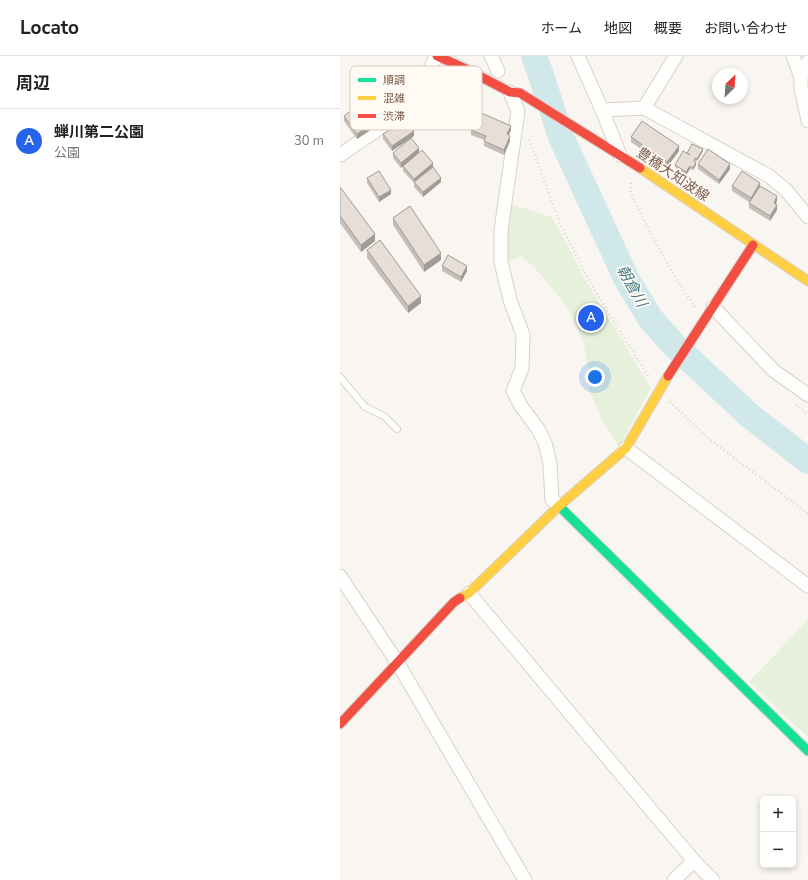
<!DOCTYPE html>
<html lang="ja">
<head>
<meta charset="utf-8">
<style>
  body { margin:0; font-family:"Nunito Sans","Noto Sans JP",sans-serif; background:#f6f6f6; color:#202124 }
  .controls { position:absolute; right:12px; bottom:12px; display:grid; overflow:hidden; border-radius:6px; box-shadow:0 2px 6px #0003 }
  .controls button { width:36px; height:36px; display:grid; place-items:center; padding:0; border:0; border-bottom:1px solid #e0e0e0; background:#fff; color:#202124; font:20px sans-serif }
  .compass { position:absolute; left:372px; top:12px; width:36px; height:36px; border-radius:50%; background:#fff; box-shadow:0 2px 6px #0003; rotate:25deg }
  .you { position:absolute; left:255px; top:321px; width:14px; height:14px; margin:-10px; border:3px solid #fff; border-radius:50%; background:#1a73e8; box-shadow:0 0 0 6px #1a73e833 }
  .badge { display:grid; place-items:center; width:26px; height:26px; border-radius:50%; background:#2563eb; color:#fff; font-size:13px; font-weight:700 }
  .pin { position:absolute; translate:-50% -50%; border:2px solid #fff; box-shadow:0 1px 4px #0006 }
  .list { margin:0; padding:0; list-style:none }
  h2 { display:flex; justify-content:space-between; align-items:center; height:52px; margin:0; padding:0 16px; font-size:17px }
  h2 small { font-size:13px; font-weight:400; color:#757577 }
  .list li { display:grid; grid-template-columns:26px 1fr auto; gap:12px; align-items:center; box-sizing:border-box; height:64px; padding:0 16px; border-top:1px solid #e0e0e0 }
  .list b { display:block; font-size:15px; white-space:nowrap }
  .list p { margin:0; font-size:13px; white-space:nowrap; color:#757577 }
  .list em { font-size:13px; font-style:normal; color:#757577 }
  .map { position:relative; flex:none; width:468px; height:824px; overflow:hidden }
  header { display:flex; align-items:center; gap:24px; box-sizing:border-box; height:56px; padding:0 20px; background:#fff; border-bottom:1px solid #e0e0e0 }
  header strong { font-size:19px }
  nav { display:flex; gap:22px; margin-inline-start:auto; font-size:14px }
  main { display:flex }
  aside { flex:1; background:#fff }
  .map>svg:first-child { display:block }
</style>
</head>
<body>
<header>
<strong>Locato</strong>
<nav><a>ホーム</a><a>地図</a><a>概要</a><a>お問い合わせ</a></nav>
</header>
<main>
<aside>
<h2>周辺<small></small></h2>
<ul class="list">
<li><span class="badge">A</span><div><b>蝉川第二公園</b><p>公園</p></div><em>30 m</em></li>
</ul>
</aside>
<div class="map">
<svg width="468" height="824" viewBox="0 0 468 824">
  <rect width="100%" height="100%" fill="#f9f5f0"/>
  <g fill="#e7f0db">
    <path d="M 170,148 L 212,161 L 249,230 L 311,332 L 279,391 L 261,362 L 246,324 L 248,310 L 244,290 L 239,275 L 226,249 L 193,210 L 181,200 L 165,208 L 164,183 Z"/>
    <path d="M 468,564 L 468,681 L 409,626 Z"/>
  </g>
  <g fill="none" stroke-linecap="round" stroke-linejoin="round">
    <path stroke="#d0e8ea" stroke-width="26" d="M 194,0 L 201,19 L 221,81 L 286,222 L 310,262 L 334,289 L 409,359 L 468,405"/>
    <defs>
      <path id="lane" d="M 0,321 L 25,351 L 44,360 L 57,373"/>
      <g id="street">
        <path d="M 151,0 L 158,15"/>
        <path d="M 238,0 L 262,54 L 280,99"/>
        <path d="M 453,0 L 461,21 L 461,32 L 468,65"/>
        <path d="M 461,21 L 468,6"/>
        <path d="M 170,36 L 178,55 L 161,174 L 161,206 L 170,244 L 183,279 L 182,312 L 173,335 L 181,350 L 198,373 L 205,387 L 210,408 L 212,444 L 219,450"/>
        <path d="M 304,52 L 336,0"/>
        <path d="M 262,54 L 304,52 L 429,120 L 446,134 L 468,161"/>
        <path d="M 0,99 L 65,55 L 77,42 L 96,0"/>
        <path d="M 373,251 L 434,315 L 468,339"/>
        <path d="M 286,392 L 468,530"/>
        <path d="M 0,520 L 57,606 L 185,824"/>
        <path d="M 129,537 L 354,805 L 373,824"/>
        <path d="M 334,824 L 354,805"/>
      </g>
      <path id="fast" d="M 219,450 L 468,695"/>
      <g id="slow">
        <path d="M 300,112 L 468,225"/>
        <path d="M 120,542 L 129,537 L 219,450 L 286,392 L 328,320"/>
      </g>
      <g id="jam">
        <path d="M 97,0 L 124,12 L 170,36 L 180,37 L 300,112"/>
        <path d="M 328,320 L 413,189"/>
        <path d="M 0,668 L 114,546 L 120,542"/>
      </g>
    </defs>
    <use href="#lane" stroke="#d7d1cb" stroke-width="8"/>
    <use href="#street" stroke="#d7d1cb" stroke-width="15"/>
    <use href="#fast" stroke="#d9d2cb" stroke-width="11"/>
    <use href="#slow" stroke="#d9d2cb" stroke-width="11"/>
    <use href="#jam" stroke="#d9d2cb" stroke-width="11"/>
    <g stroke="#dcd5d0" stroke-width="2.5" stroke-dasharray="1 3" stroke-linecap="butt">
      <path d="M 189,84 L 221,170 L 250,226 L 282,279 L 309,321"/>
      <path d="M 291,127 L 291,137 C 310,177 329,214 355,251"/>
      <path d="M 330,346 L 367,381 L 468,458"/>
      <path d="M 456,349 L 468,358"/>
    </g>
    <use href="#lane" stroke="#fefefd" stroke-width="6"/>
    <use href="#street" stroke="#fefefd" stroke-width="13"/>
    <use href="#fast" stroke="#16e098" stroke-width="9"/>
    <use href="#slow" stroke="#ffcf43" stroke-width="9"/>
    <use href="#jam" stroke="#f24e42" stroke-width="9"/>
    <path stroke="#e6e3e7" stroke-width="1" d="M 114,0 L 165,26"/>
  </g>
  <g fill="#c6bfb9">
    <path d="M 88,41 L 142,49 L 134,67 L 88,46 Z"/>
    <path d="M 4,60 L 44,65 L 17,83 L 4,65 Z"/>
    <path d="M 131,74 L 171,74 L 168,79 L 170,85 L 164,99 L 144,90 L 144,84 L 131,79 Z"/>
    <path d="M 43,78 L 74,80 L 52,95 L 43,83 Z"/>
    <path d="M 291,81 L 339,95 L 327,111 L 291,86 Z"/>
    <path d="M 363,95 L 357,105 L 355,104 L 355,106 L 356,109 L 353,114 L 350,113 L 346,119 L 335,111 L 335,109 L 347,98 L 347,97 Z"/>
    <path d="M 53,97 L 79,97 L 93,111 L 101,126 L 83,141 L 74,131 L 74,127 L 63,115 L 63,110 L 73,102 L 61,112 L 53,102 Z"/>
    <path d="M 358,108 L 390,113 L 379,128 L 358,113 Z"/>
    <path d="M 27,122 L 51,138 L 39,146 L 27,127 Z"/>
    <path d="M 392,130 L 420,130 L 437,145 L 436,148 L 437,154 L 430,165 L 409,152 L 409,146 L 392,135 Z"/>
    <path d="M 0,131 L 35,185 L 21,196 L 0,167 Z"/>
    <path d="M 53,162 L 101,204 L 84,216 L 53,169 Z"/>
    <path d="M 27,194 L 81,247 L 68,257 L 27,202 Z"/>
    <path d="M 102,210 L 127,215 L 121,226 L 102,215 Z"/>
  </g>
  <g fill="#a19b96">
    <path d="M 142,45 L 142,49 L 134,67 L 134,62 Z"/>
    <path d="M 44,60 L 44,65 L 17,83 L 17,78 Z"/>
    <path d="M 171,70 L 171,74 L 167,83 L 167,78 Z"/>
    <path d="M 74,75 L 74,80 L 52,95 L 52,90 Z"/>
    <path d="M 170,80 L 170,85 L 164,99 L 164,94 Z"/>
    <path d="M 339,90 L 339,95 L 327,111 L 327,106 Z"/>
    <path d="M 79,92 L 79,97 L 61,112 L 61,107 Z"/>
    <path d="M 363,93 L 363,95 L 357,105 L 357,103 Z"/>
    <path d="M 356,106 L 356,109 L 353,114 L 353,112 Z"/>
    <path d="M 93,107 L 93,112 L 74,126 L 74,127 L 74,123 Z"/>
    <path d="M 390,108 L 390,113 L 379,128 L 379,124 Z"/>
    <path d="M 350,110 L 350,113 L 346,119 L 346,116 Z"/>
    <path d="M 101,122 L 101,126 L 83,141 L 83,136 Z"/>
    <path d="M 420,127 L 420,132 L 411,147 L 411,142 Z"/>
    <path d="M 51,134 L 51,138 L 39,146 L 39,141 Z"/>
    <path d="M 437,140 L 437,145 L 434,152 L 434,147 Z"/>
    <path d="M 437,149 L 437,154 L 430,165 L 430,160 Z"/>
    <path d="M 35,178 L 35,185 L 21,196 L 21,189 Z"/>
    <path d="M 101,197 L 101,204 L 84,216 L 84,209 Z"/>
    <path d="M 127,210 L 127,215 L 121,226 L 121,221 Z"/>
    <path d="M 81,240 L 81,247 L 68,257 L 68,250 Z"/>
  </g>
  <g fill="#e6ded7" stroke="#a19b96">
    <path d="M 30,41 L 44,60 L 17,78 L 4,60 Z"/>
    <path d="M 139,56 L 171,70 L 167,78 L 170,80 L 164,94 L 144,85 L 146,80 L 131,74 Z"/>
    <path d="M 66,63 L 74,75 L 52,90 L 43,78 Z"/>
    <path d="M 302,65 L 339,90 L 327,106 L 291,81 Z"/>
    <path d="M 71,82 L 79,92 L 61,107 L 53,97 Z"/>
    <path d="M 352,88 L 363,93 L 357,103 L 355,102 L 354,105 L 356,106 L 353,112 L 350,110 L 346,116 L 335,109 L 343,95 L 350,99 L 347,97 Z"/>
    <path d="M 368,93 L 390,108 L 379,124 L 358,108 Z"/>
    <path d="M 82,94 L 93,107 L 74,123 L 63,110 Z"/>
    <path d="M 93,111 L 101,122 L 83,136 L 74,126 Z"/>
    <path d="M 39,115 L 51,134 L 39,141 L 27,122 Z"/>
    <path d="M 402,115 L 420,127 L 411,142 L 392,130 Z"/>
    <path d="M 420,130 L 437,140 L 434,147 L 437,149 L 430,160 L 409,147 Z"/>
    <path d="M 0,131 L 35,178 L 21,189 L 0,160 Z"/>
    <path d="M 70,150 L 101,197 L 84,209 L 53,162 Z"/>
    <path d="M 40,184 L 81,240 L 68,250 L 27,194 Z"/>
    <path d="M 108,199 L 127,210 L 121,221 L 102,210 Z"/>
  </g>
  <g text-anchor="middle" stroke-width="3.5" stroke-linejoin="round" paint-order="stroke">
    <g font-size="14" fill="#7a5c4d" stroke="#fffaf3">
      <text transform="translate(333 118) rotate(34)" y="5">豊橋大知波線</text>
    </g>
    <g font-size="15" font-style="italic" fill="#437c86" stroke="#fffaf3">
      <text transform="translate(292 230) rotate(61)" y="5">朝倉川</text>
    </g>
  </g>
  <rect x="10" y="10" width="132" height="64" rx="6" fill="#fffaf3" stroke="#d7cbc1" stroke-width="1"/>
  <rect x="18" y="22" width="18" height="4" fill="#16e098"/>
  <rect x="18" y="40" width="18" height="4" fill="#ffcf43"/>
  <rect x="18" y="58" width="18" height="4" fill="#f24e42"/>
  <g font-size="11" fill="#7a5c4d">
    <text x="43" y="28">順調</text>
    <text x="43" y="46">混雑</text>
    <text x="43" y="64">渋滞</text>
  </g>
</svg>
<div class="controls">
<button>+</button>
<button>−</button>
</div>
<svg class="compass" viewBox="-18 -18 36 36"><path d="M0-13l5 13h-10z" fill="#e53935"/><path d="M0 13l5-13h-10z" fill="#757577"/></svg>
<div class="you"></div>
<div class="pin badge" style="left:251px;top:262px">A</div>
</div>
</main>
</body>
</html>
